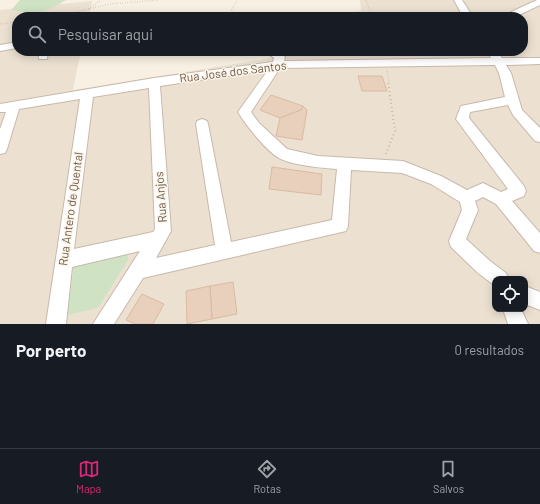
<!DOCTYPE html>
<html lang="pt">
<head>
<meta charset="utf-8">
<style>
  body { margin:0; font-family:Barlow,sans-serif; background:#242831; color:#f1f3f6 }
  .controls { position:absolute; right:12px; bottom:12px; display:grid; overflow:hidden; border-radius:8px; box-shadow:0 2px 10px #0003 }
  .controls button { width:36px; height:36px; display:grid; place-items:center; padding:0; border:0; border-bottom:1px solid #363941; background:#171b24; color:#f1f3f6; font:20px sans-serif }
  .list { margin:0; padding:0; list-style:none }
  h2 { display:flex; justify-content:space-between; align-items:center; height:52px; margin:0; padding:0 16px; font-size:17px }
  h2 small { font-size:13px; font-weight:400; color:#9ea1a6 }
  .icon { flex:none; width:22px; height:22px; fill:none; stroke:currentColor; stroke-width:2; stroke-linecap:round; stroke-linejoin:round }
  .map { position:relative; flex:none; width:540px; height:324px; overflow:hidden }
  .search { position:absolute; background:#171b24; box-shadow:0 2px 10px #0003; left:12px; right:12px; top:12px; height:44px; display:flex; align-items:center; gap:10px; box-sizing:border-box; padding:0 14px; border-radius:16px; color:#9ea1a6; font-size:15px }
  .sheet { height:124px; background:#171b24 }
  nav { display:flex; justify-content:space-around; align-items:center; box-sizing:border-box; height:56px; border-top:1px solid #363941; background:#171b24; font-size:11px; color:#9ea1a6 }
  nav a { display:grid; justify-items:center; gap:2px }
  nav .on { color:#db2777 }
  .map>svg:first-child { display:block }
</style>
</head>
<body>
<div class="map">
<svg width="540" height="324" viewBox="0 0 540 324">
  <rect width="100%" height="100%" fill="#f8f1e3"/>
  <path fill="#ece1d1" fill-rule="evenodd" d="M 360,0 L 540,0 L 540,324 L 0,324 L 0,10 L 92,1 L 89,17 L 17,17 L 17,51 L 81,51 L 73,90 L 272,58 L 261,51 L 523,51 L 523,17 L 315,17 L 361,11 ZM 495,279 L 525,279 L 525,309 L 495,309 Z"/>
  <g fill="#cfe3c4">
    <path d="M 20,0 L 66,0 C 44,13 36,15 11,10 Z"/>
    <path d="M 126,254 L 128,256 L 128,260 L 98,308 L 67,315 L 74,265 Z"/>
  </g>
  <g fill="#e8d0bd" stroke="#dabaa2">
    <path d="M 358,76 L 382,76 L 387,91 L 362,91 Z"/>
    <path d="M 271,95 L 303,106 L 301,110 L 280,118 L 260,110 Z"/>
    <path d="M 303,106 L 307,110 L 302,140 L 276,136 L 280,118 L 301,110 Z"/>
    <path d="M 272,167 L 322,174 L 321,195 L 269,189 Z"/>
    <path d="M 233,282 L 237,314 L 212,319 L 210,286 Z"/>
    <path d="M 210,286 L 212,319 L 187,324 L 186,291 Z"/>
    <path d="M 142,294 L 164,304 L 153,324 L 135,324 L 126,320 Z"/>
  </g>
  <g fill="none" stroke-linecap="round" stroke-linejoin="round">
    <defs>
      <g id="minor">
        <path d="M 454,0 L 462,0 L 473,17 L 383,17 L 388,14 L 461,13 Z"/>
        <path d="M 537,0 L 540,0 L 540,5 L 519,15 L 519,17 L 509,17 L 511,12 Z"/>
        <path d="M 17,42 L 17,48 L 0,51 L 0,45 Z"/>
        <path d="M 38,51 L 48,51 L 47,59 L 39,59 Z"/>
        <path d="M 265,51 L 278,51 L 285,57 L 284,61 L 491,58 L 487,51 L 497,51 L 502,58 L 540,58 L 540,64 L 506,65 L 511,73 L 522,110 L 540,128 L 540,142 L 535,141 L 513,115 L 508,105 L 470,112 L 469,118 L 524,186 L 526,191 L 524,196 L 512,201 L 540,233 L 540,253 L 534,251 L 496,204 L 483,197 L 475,201 L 478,210 L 466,239 L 490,261 L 506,273 L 509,279 L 495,279 L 494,285 L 478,273 L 451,247 L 449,241 L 462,210 L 460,202 L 431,184 L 402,173 L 351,170 L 348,226 L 346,231 L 143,278 L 114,324 L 93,324 L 140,251 L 72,267 L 66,324 L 46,324 L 80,99 L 19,109 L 7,149 L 5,153 L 0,154 L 0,129 L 6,112 L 0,112 L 0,104 L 154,78 L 273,62 L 274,58 ZM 495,65 L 499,73 L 505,97 L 461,106 L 456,119 L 508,189 L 501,192 L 483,183 L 467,190 L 441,176 L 403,161 L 318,156 L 287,149 L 259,123 L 251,112 L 280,68 ZM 268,70 L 238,112 C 245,124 267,152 279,158 C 291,165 322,168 337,169 L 332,220 L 231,242 L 208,124 L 207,121 L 202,119 L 197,121 L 196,124 L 215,245 L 156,258 L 171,231 L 160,86 ZM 149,88 L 155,229 L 153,232 L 74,249 L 93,97 Z"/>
        <path d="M 525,286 L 540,292 L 540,310 L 525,304 Z"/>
        <path d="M 503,309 L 521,309 L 528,324 L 508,324 Z"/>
      </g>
    </defs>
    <use href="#minor" stroke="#c7b9ac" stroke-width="2"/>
    <g stroke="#ceb6a3" stroke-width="1.5" stroke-dasharray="0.5 2" stroke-linecap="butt">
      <path d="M 366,0 L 372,17"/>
      <path d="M 89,9 L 101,0"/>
      <path d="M 54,17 L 110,4 L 159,0"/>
      <path d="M 228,17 L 237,0"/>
      <path d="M 0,24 L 17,22"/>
      <path d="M 387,71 L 389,82"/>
    </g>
    <path stroke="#ceb6a3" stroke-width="2" stroke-dasharray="1 3" stroke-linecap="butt" d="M 386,154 L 395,131 L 388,81"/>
    <use href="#minor" fill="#fff" fill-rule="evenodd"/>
  </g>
  <g text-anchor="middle" stroke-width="3" stroke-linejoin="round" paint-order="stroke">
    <g font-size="12" fill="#6d5a4d" stroke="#fcf5e9">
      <text transform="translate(233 72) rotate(-7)" y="4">Rua José dos Santos</text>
      <text transform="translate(161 197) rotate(-94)" y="4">Rua Anjos</text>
      <text transform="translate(71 209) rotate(-82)" y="4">Rua Antero de Quental</text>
    </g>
  </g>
</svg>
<div class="controls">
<button><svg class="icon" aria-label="locate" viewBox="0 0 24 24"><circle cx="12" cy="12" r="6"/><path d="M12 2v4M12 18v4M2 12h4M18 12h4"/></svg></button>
</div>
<div class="search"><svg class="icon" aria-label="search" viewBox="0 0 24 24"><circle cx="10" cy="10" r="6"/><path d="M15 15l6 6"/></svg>Pesquisar aqui</div>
</div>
<section class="sheet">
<h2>Por perto<small>0 resultados</small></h2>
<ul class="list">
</ul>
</section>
<nav>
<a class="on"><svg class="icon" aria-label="map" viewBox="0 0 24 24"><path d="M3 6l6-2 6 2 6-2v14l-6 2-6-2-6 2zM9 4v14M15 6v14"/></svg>Mapa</a>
<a><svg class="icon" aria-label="directions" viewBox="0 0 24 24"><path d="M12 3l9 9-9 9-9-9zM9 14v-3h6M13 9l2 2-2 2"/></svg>Rotas</a>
<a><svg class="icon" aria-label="saved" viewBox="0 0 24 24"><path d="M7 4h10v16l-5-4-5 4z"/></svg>Salvos</a>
</nav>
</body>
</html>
